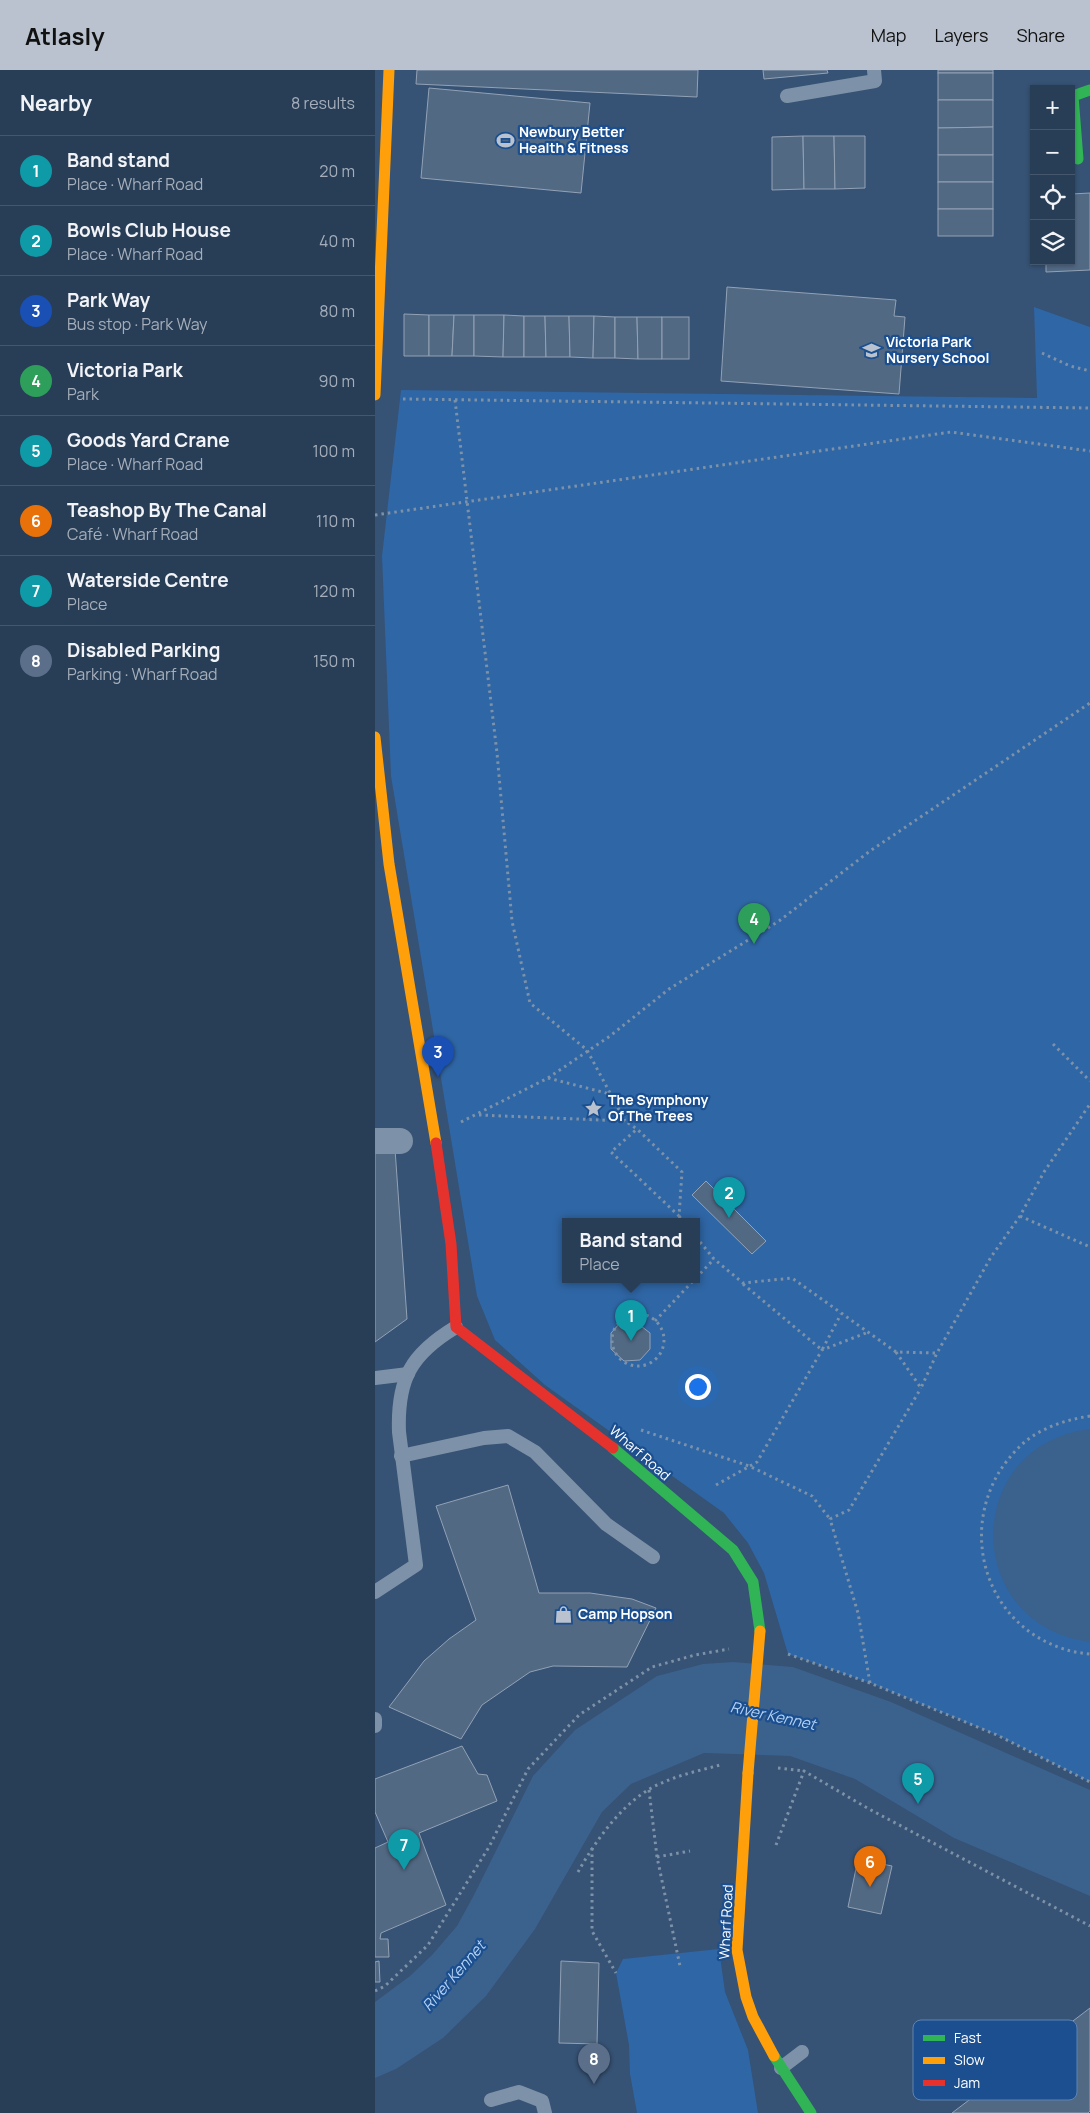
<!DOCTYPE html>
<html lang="en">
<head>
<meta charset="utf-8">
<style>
  body { margin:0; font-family:Manrope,sans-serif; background:#30455d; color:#f1f3f6 }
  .controls { position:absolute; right:15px; top:15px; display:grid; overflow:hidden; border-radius:0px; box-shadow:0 1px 4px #0004 }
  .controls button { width:45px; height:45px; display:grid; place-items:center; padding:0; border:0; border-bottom:1px solid #44576d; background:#283e57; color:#f1f3f6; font:25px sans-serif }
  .you { position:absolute; left:322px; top:1316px; width:18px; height:18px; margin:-12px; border:4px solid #fff; border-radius:50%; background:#1a73e8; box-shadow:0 0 0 8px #1a73e833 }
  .badge { display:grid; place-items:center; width:32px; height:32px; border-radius:50%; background:#b9c2ce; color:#fff; font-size:16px; font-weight:700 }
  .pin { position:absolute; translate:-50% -41px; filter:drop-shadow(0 1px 2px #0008) }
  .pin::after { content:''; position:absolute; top:26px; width:18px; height:15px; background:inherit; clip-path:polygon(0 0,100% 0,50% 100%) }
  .popup { position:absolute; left:187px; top:1148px; width:138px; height:65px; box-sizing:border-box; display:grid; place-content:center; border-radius:0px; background:#283e57; filter:drop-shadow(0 1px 4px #0005); font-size:16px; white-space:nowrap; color:#a5aeba }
  .popup b { font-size:19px; color:#f1f3f6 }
  .popup::after { content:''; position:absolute; left:50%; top:100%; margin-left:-10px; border:10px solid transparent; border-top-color:#283e57 }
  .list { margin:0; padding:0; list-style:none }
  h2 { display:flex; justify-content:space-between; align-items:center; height:65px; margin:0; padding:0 20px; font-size:21px }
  h2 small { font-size:16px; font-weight:400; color:#a5aeba }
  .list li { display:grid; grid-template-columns:32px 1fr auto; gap:15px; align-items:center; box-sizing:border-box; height:70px; padding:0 20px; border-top:1px solid #44576d }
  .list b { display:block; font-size:19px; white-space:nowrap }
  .list p { margin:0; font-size:16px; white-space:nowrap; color:#a5aeba }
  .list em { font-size:16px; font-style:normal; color:#a5aeba }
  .icon { flex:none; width:28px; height:28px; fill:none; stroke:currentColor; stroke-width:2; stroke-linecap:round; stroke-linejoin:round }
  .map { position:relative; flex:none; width:715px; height:2043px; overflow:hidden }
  header { display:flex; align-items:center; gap:30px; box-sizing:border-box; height:70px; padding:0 25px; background:#b9c2ce; color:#111 }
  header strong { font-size:24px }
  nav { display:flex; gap:28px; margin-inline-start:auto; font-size:18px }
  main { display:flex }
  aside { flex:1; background:#283e57 }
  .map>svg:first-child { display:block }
</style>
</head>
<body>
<header>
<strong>Atlasly</strong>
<nav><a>Map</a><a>Layers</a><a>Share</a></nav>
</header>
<main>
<aside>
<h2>Nearby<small>8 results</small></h2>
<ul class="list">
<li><span class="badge" style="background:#0f9aa8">1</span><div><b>Band stand</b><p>Place · Wharf Road</p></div><em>20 m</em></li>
<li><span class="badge" style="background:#0f9aa8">2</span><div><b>Bowls Club House</b><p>Place · Wharf Road</p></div><em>40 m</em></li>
<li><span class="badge" style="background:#1a4fb4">3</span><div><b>Park Way</b><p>Bus stop · Park Way</p></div><em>80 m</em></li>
<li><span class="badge" style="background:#2e9e5b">4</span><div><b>Victoria Park</b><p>Park</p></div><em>90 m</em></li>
<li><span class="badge" style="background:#0f9aa8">5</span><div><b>Goods Yard Crane</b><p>Place · Wharf Road</p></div><em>100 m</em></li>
<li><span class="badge" style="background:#e8710a">6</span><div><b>Teashop By The Canal</b><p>Café · Wharf Road</p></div><em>110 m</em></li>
<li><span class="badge" style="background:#0f9aa8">7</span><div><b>Waterside Centre</b><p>Place</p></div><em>120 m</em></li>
<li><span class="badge" style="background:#5c6f8a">8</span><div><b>Disabled Parking</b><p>Parking · Wharf Road</p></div><em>150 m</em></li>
</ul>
</aside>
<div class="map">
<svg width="715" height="2043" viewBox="0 0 715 2043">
  <rect width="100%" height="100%" fill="#365274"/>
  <g fill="#2f66a5" fill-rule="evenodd">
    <path d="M 659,237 L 715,257 L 715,1712 L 622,1665 L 495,1613 L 413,1584 L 389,1503 L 373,1473 L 349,1443 L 170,1315 L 120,1270 L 102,1226 L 16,706 L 7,486 L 26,320 L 662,328 ZM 191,1152 L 321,1152 L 321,1210 L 191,1210 Z"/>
    <path d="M 344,1879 L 350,1922 L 373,1980 L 383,2043 L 262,2043 L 255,2004 L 254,1975 L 241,1903 L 248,1889 Z"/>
  </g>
  <g fill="#3b618d">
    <path d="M 715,1359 L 715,1572 C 586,1555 586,1375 715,1359 Z"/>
    <path d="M 358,1592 L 418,1597 L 516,1632 L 715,1720 L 715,1826 L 579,1768 L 480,1709 L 415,1686 L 329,1683 L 256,1714 L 227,1742 L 160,1859 L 111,1926 L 68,1968 L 21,1999 L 0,2008 L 0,1932 L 35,1906 L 57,1885 L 82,1856 L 99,1825 L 158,1706 L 200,1660 L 282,1606 L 328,1594 Z"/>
  </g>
  <g fill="#526984" stroke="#92a2b6">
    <path d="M 42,0 L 323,0 L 322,27 L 41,14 Z"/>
    <path d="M 388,0 L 452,0 L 453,3 L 389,9 Z"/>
    <rect x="563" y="0" width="55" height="3"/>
    <rect x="563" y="3" width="55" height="27"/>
    <path d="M 54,18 L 215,33 L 206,123 L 46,108 Z"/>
    <path d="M 563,30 L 618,30 L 618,57 L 563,58 Z"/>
    <path d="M 618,57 L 618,85 L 563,85 L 563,58 Z"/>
    <path d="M 428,66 L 429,119 L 397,120 L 397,67 Z"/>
    <path d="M 428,66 L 459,66 L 460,119 L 429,119 Z"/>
    <path d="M 459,66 L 490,66 L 490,118 L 460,119 Z"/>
    <rect x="563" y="85" width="55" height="27"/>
    <rect x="563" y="112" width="55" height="27"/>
    <path d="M 715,123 L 715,200 L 671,202 L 671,191 L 696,191 L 696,124 Z"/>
    <rect x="563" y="139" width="55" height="27"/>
    <path d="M 352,217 L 521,230 L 519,246 L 530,247 L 524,324 L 346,311 Z"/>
    <path d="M 29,244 L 54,245 L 54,286 L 29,286 Z"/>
    <path d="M 54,245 L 79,245 L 77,286 L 54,286 Z"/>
    <path d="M 79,245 L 99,245 L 99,286 L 77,286 Z"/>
    <path d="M 99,245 L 129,245 L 128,287 L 99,286 Z"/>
    <path d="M 129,245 L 149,246 L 149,287 L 128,287 Z"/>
    <path d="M 149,246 L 170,246 L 171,287 L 149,287 Z"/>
    <path d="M 170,246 L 194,246 L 195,287 L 171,287 Z"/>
    <path d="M 194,246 L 219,246 L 218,288 L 195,287 Z"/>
    <path d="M 219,246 L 240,247 L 240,288 L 218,288 Z"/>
    <path d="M 240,247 L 262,247 L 263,289 L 240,288 Z"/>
    <path d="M 262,247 L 287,247 L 287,289 L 263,289 Z"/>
    <rect x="287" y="247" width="27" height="42"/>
    <path d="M 20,1079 L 32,1249 L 0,1272 L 0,1080 Z"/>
    <path d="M 331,1111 L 391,1171 L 377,1184 L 317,1125 Z"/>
    <path d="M 246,1252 L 262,1253 L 275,1263 L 275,1279 L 265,1290 L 249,1291 L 236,1279 L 236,1263 Z"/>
    <path d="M 133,1415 L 164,1523 L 215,1523 L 257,1529 L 281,1538 L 252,1597 L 178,1596 L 155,1602 L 107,1635 L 86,1669 L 14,1637 L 49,1591 L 74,1569 L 101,1550 L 61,1436 Z"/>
    <path d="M 87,1676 L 103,1704 L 112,1705 L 122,1731 L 44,1763 L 71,1835 L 6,1863 L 5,1869 L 13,1869 L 14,1887 L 0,1887 L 0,1778 L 13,1772 L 0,1742 L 0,1709 Z"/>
    <path d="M 483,1789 L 517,1796 L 506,1844 L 473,1837 Z"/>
    <path d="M 4,1891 L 5,1912 L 0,1912 L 0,1892 Z"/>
    <path d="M 186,1891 L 224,1893 L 222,1974 L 184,1973 Z"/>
    <path d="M 715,1938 L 715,2041 L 713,2043 L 577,2043 Z"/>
  </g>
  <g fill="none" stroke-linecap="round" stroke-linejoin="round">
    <g stroke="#7d92a8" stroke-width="3" stroke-dasharray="2.5 4" stroke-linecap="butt">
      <path d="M 667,283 L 695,296 L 715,301"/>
      <path d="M 28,329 L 715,338"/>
      <path d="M 80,330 L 122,683 L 137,851 L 155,933 L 212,980 L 250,1051"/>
      <path d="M 0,445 L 576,362 L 715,381"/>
      <path d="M 678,974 L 715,1011"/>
      <path d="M 173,1008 L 235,1024"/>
      <path d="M 104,1045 L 250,1051 L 262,1059 L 307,1102 L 304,1146 L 236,1082 L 262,1059"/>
      <path d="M 86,1052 L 173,1008 L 235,966 L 294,919 L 404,851 L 495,781 L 715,633"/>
      <path d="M 304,1146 L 309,1152"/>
      <path d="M 645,1146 L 715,1177"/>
      <path d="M 321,1167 L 339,1189 L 368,1213 L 417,1208 L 521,1282 L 562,1283"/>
      <path d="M 321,1208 L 339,1189"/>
      <path d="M 368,1214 L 447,1280 L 466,1244"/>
      <circle cx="263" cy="1270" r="26"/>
      <path d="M 280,1251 L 319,1210"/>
      <path d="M 521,1282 L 546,1318 L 562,1283 L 616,1187 L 645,1146 L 669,1102 L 715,1034"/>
      <path d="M 715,1346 C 696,1349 678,1354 661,1364 C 647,1372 635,1386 626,1399 C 584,1465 612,1555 689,1579 C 697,1582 706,1583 715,1584"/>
      <path d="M 266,1360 L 374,1396 L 437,1426 L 455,1449"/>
      <path d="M 341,1415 L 382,1392 L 447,1280 L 491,1263"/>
      <path d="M 413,1584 L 495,1613 L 622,1665 L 715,1712"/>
      <path d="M 495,1613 L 483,1543 L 455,1449 L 474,1440 L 546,1318"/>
      <path d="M 403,1698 L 429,1701"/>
      <path d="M 274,1720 L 282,1787 L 305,1896"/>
      <path d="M 401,1775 L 429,1701 L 494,1739 L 715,1856"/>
      <path d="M 217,1778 L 217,1861 L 241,1903"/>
      <path d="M 282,1787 L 315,1781"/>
      <path d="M 203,1802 C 222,1768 252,1726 289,1712 C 307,1704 327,1700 345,1695"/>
      <path d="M 0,1921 L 10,1916 L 53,1875 L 114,1777 L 153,1699 L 204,1645 L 277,1597 L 320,1585 L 354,1579"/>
    </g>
    <g stroke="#7d92a8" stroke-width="14">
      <path d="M 412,26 L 500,11 L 499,0"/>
      <path d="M 0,1308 L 33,1304"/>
      <path d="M 26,1386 L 109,1368 L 133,1366 L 160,1382 L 231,1454 L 278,1487"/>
      <path d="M 0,1522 L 41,1495 L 24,1362 C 22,1309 36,1284 81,1257"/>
      <path d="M 0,1649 L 0,1656"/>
      <path d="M 406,1998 L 427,1982"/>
      <path d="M 116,2030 L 144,2022 L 167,2031 L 170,2043"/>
    </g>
    <path stroke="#7d92a8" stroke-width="26" d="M 0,1071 L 25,1071"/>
    <g stroke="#30b455" stroke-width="11">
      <path d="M 703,89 L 698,26 L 715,20"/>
      <path d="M 238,1378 L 358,1480 L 378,1512 L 385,1561"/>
      <path d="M 399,1986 L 436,2043"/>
    </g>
    <g stroke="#ff9f0a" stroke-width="11">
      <path d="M 0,325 L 14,0"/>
      <path d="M 0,667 L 14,794 L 61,1073"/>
      <path d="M 373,1703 L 362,1880 L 371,1927 L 378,1947 L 399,1986"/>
    </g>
    <path stroke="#e5322d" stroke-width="11" d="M 61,1073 L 76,1174 L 81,1257 L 238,1378"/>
    <path stroke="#ff9f0a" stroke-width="11" d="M 373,1703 L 385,1561"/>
  </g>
  <defs>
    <symbol id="stadium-bare" viewBox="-9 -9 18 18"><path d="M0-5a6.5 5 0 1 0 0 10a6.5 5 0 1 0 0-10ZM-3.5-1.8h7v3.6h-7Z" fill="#b9c2ce" stroke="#1b4f8f" stroke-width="2.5" paint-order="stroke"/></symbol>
    <symbol id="school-bare" viewBox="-9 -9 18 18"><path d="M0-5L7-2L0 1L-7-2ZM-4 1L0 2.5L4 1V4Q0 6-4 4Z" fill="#b9c2ce" stroke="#1b4f8f" stroke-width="2.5" paint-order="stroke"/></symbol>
    <symbol id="sight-bare" viewBox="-9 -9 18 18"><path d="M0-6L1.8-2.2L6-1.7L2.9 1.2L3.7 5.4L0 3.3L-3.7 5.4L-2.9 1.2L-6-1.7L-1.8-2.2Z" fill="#b9c2ce" stroke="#1b4f8f" stroke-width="2.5" paint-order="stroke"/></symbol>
    <symbol id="shop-bare" viewBox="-9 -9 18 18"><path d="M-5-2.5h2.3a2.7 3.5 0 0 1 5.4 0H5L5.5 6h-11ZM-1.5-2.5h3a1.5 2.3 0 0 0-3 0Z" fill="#b9c2ce" stroke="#1b4f8f" stroke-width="2.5" paint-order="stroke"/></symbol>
  </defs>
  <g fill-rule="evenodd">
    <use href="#stadium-bare" x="118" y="58" width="25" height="25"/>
    <use href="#school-bare" x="484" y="268" width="25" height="25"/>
    <use href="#sight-bare" x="206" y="1026" width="25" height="25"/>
    <use href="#shop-bare" x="176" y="1532" width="25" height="25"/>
  </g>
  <g text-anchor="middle" stroke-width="4.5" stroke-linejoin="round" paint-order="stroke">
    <g font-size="14" font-weight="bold" fill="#fff" stroke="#1b4f8f" text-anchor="start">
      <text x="144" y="67">Newbury Better<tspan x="144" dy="16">Health &amp; Fitness</tspan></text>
      <text x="511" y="277">Victoria Park<tspan x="511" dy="16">Nursery School</tspan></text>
      <text x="233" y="1035">The Symphony<tspan x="233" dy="16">Of The Trees</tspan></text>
      <text x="203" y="1549">Camp Hopson</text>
    </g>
    <g font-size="14" fill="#fff" stroke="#1b4f8f">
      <text transform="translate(265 1383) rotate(41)" y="5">Wharf Road</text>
      <text transform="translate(351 1852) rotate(-87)" y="5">Wharf Road</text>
    </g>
    <g font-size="15" font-style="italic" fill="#b5d3f5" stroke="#1b4f8f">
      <text transform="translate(398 1646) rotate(12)" y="5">River Kennet</text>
      <text transform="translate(79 1906) rotate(-49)" y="5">River Kennet</text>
    </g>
  </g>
  <rect x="538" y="1950" width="164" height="80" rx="8" fill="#1b4f8f" stroke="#5f84b1" stroke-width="1"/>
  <rect x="548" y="1965" width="22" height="6" fill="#30b455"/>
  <rect x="548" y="1987" width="22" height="7" fill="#ff9f0a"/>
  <rect x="548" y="2010" width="22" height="6" fill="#e5322d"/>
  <g font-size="14" fill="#fff">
    <text x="579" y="1973">Fast</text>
    <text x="579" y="1995">Slow</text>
    <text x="579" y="2018">Jam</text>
  </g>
</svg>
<div class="controls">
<button>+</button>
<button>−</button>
<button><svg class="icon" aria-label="locate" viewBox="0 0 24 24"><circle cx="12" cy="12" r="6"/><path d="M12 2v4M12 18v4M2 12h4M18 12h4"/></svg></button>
<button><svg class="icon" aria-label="layers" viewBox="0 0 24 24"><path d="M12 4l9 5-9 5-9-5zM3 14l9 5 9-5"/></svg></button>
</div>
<div class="you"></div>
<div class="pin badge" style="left:256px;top:1271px;background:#0f9aa8">1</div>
<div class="popup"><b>Band stand</b>Place</div>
<div class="pin badge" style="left:354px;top:1148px;background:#0f9aa8">2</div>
<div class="pin badge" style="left:63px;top:1007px;background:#1a4fb4">3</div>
<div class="pin badge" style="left:379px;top:874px;background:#2e9e5b">4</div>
<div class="pin badge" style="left:543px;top:1734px;background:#0f9aa8">5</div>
<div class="pin badge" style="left:495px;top:1817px;background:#e8710a">6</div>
<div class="pin badge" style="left:29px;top:1800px;background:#0f9aa8">7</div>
<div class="pin badge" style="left:219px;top:2014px;background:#5c6f8a">8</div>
</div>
</main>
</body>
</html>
